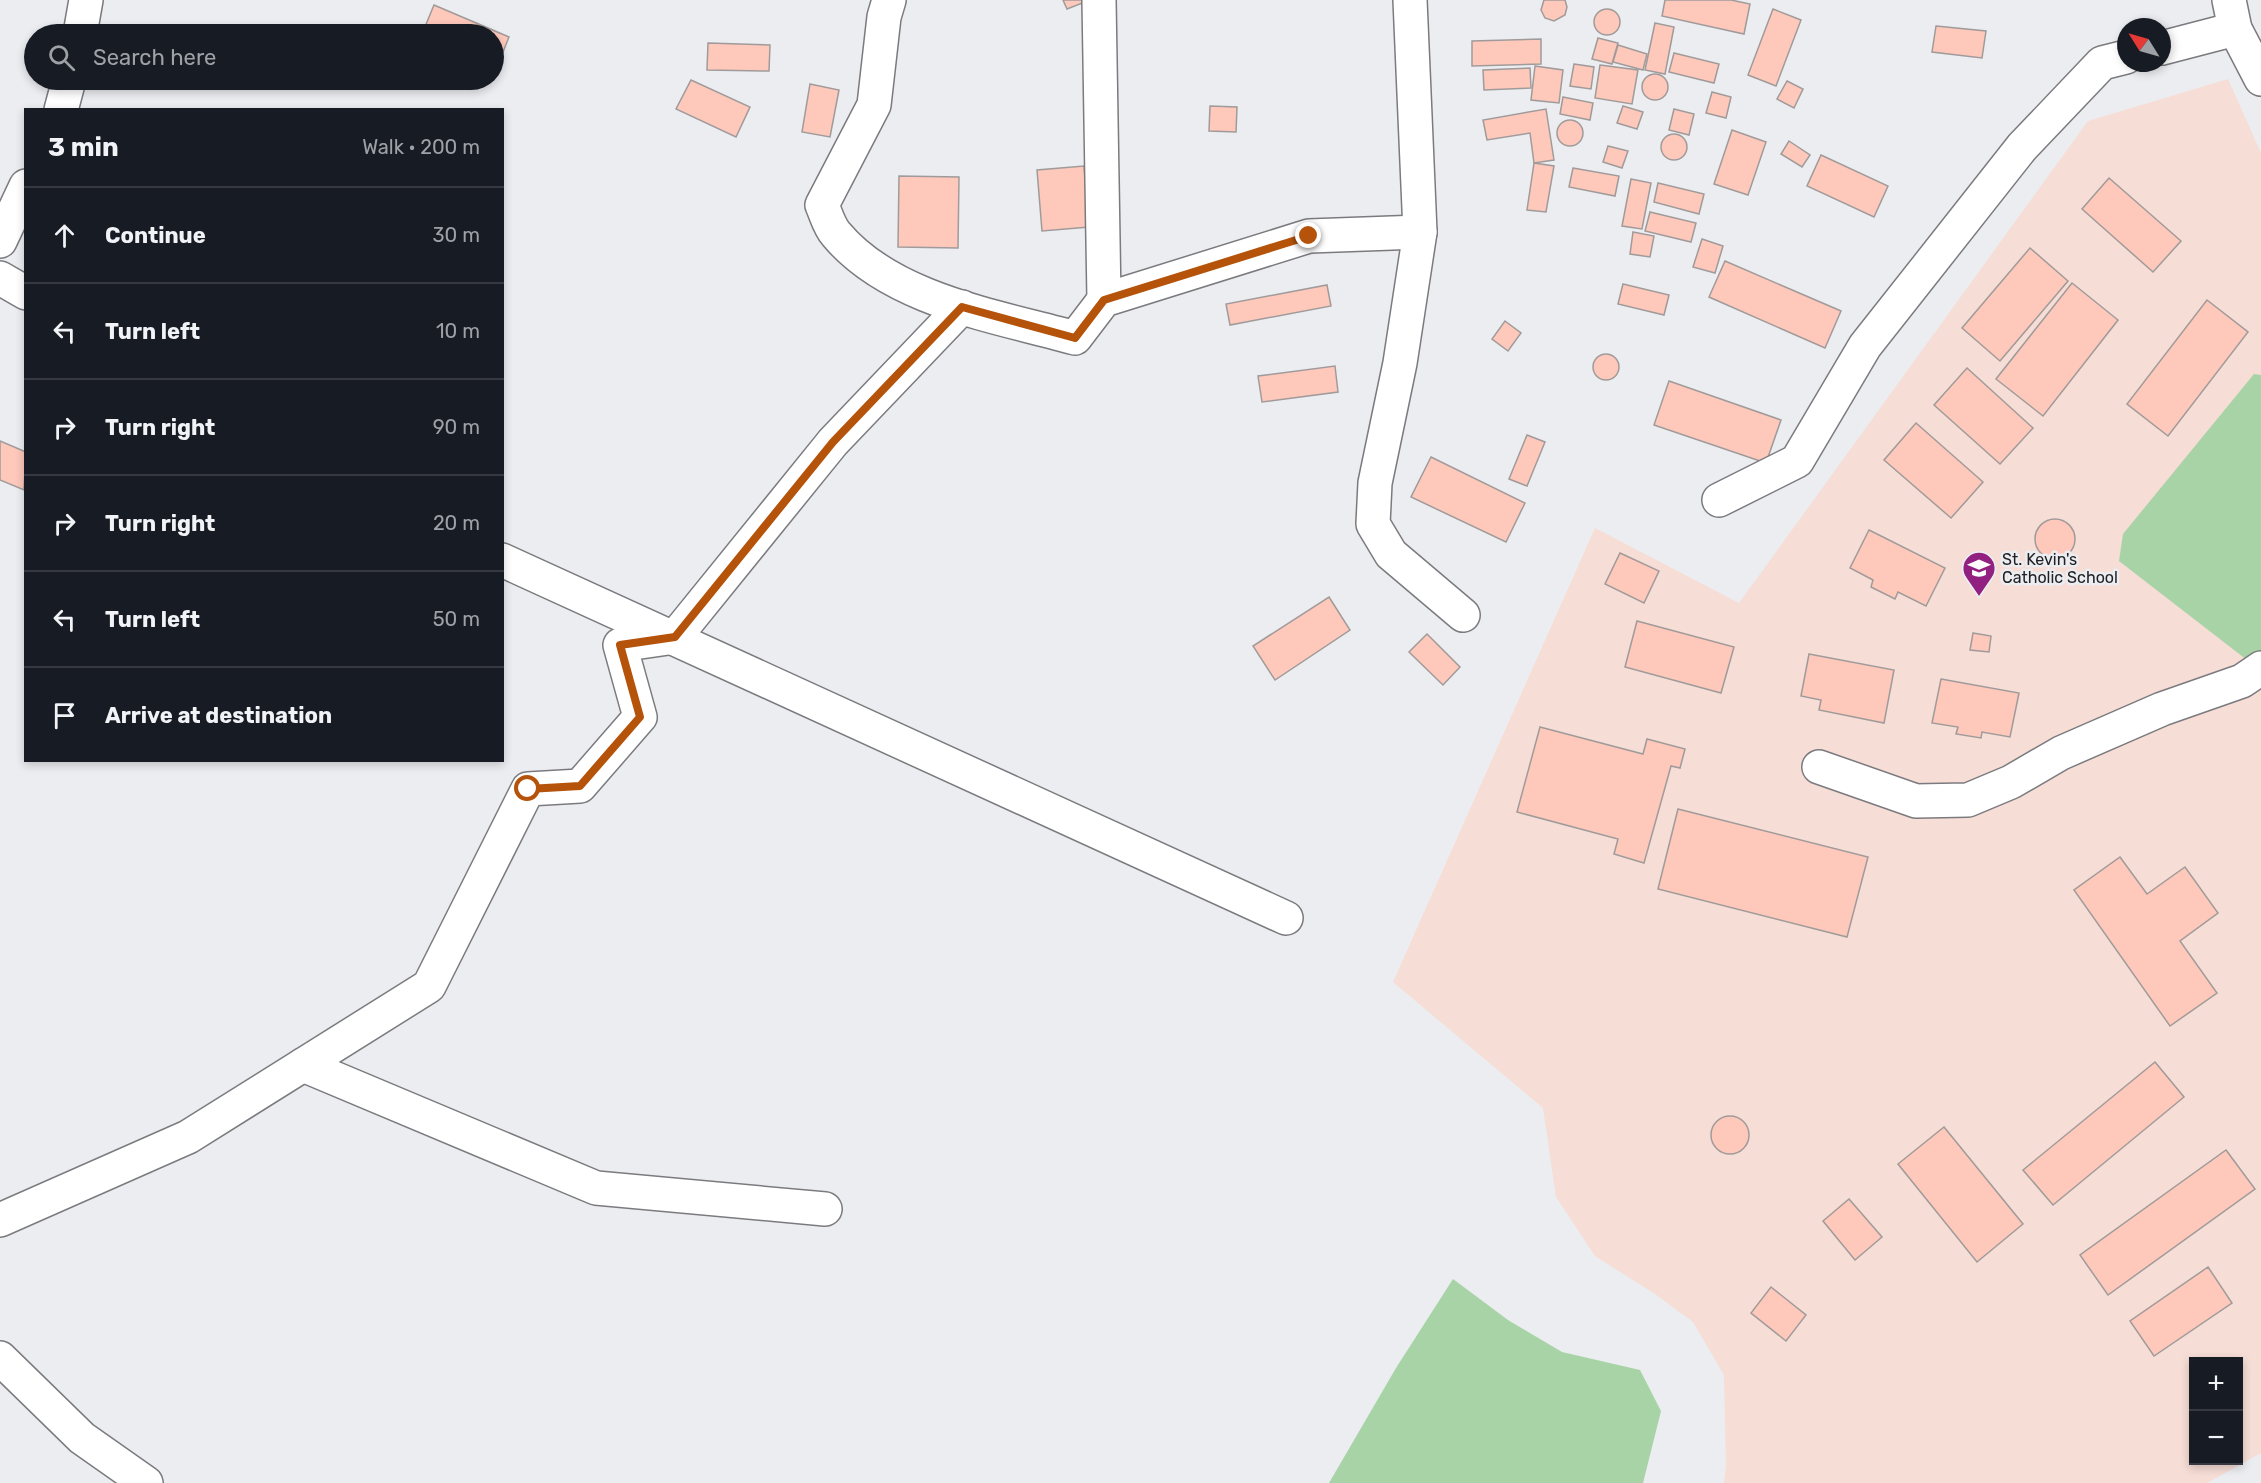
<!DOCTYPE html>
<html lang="en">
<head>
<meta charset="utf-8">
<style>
  body { margin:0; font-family:Rubik,sans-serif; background:#20242c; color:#f1f3f6 }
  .controls { position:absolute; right:18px; bottom:18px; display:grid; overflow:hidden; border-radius:0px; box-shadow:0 3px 9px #0003 }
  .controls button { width:54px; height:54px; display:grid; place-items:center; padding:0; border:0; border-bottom:2px solid #363941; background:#171b24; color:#f1f3f6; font:30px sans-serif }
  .compass { position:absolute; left:2117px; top:18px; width:54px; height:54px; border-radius:50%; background:#171b24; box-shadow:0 3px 9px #0003; rotate:307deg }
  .stop { position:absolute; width:18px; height:18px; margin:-14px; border:4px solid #b45309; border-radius:50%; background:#fff }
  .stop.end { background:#b45309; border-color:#fff; box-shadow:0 2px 6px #0008 }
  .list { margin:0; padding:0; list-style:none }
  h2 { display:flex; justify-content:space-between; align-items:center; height:78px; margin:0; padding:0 24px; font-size:26px }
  h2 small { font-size:20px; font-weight:400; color:#9ea1a6 }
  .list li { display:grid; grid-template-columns:39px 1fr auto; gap:18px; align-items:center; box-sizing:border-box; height:96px; padding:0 24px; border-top:2px solid #363941 }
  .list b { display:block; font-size:22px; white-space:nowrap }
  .list em { font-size:20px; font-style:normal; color:#9ea1a6 }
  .icon { flex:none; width:33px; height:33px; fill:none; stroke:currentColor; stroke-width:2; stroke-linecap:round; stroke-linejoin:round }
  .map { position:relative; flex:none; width:2261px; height:1483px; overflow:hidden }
  .search { position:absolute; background:#171b24; box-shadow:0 3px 9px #0003; left:24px; top:24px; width:480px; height:66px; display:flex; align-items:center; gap:15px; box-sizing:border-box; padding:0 21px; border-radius:33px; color:#9ea1a6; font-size:22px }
  .panel { position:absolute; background:#171b24; box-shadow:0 3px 9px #0003; left:24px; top:108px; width:480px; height:654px; border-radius:0px }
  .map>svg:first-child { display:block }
</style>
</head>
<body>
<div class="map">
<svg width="2261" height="1483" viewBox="0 0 2261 1483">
  <rect width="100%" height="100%" fill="#ecedf1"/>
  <path fill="#f6ddd5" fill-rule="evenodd" d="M 2228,79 L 2261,153 L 2261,1453 L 2207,1483 L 1724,1483 L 1726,1466 L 1724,1375 L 1693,1322 L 1655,1294 L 1595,1256 L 1556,1197 L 1543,1108 L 1393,982 L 1595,528 L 1739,603 L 2088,121 ZM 2194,1362 L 2238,1362 L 2238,1460 L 2194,1460 Z"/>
  <g fill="#a8d3a6">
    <path d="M 2254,374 L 2261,375 L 2261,654 L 2247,660 L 2119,561 L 2123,534 Z"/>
    <path d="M 1453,1279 L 1508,1320 L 1562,1352 L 1640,1370 L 1661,1411 L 1643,1483 L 1329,1483 L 1396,1368 Z"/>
  </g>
  <g fill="#fec8bb" stroke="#a09b9a" stroke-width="1.5">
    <path d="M 1063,0 L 1090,0 L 1067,9 Z"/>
    <path d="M 1544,0 L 1565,0 L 1567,7 L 1565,15 L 1554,21 L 1545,18 L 1541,10 Z"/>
    <path d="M 1665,0 L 1731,0 L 1750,4 L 1744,34 L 1662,16 Z"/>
    <path d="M 434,5 L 509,37 L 497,67 L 494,66 L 494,34 L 422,34 Z"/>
    <path d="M 1773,9 L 1801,20 L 1776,86 L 1748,75 Z"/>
    <circle cx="1607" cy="22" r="13"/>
    <path d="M 1655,23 L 1674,27 L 1665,74 L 1645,70 Z"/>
    <path d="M 1936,26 L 1986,31 L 1982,58 L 1932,52 Z"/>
    <path d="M 1598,38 L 1618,43 L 1612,64 L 1592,59 Z"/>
    <path d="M 1541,39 L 1541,64 L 1472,66 L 1472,41 Z"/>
    <path d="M 708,43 L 770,45 L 769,71 L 707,70 Z"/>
    <path d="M 1618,45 L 1647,54 L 1643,70 L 1613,62 Z"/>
    <path d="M 1674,53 L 1719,64 L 1714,83 L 1669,72 Z"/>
    <path d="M 1574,64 L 1594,67 L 1591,89 L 1570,86 Z"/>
    <path d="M 1600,65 L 1638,70 L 1632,104 L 1595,98 Z"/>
    <path d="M 1535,66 L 1563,70 L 1559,103 L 1531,100 Z"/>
    <path d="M 1530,68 L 1531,88 L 1484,90 L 1483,70 Z"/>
    <circle cx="1655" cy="87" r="13"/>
    <path d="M 691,80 L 750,107 L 736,137 L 676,109 Z"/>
    <path d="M 1787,81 L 1803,89 L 1794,108 L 1777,99 Z"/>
    <path d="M 810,84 L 839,90 L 830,137 L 802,132 Z"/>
    <path d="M 1712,92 L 1731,97 L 1726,118 L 1706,113 Z"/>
    <path d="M 1563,97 L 1593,103 L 1590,120 L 1560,114 Z"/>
    <path d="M 1210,106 L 1237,107 L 1236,132 L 1209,131 Z"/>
    <path d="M 1623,106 L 1643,112 L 1637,129 L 1617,123 Z"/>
    <path d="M 1546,109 L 1554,160 L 1534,163 L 1530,133 L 1487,140 L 1483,120 Z"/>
    <path d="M 1674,109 L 1694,114 L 1689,135 L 1669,130 Z"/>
    <circle cx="1570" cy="133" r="13"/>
    <path d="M 1732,130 L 1766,142 L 1748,195 L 1714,184 Z"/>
    <circle cx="1674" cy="147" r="13"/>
    <path d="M 1789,141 L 1810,155 L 1802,167 L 1781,154 Z"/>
    <path d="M 1608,146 L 1628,151 L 1622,168 L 1603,162 Z"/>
    <path d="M 1821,155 L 1888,186 L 1874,217 L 1807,186 Z"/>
    <path d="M 1534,163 L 1554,166 L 1546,212 L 1527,210 Z"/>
    <path d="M 1084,166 L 1089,227 L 1042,231 L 1037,170 Z"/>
    <path d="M 1573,168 L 1619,176 L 1615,196 L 1569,187 Z"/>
    <path d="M 899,176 L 959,177 L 958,248 L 898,247 Z"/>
    <path d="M 2109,178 L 2181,241 L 2153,272 L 2082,209 Z"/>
    <path d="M 1631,179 L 1651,183 L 1642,229 L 1622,226 Z"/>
    <path d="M 1658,183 L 1704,194 L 1699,214 L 1654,202 Z"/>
    <path d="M 1650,212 L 1696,223 L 1691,242 L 1645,231 Z"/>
    <path d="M 1633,232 L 1654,236 L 1650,257 L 1630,254 Z"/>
    <path d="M 1702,239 L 1723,246 L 1715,273 L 1693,267 Z"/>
    <path d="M 2030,248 L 2068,281 L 2000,361 L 1962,328 Z"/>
    <path d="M 1725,261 L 1841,311 L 1825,348 L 1709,297 Z"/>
    <path d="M 2072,283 L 2118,320 L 2043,416 L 1996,379 Z"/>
    <path d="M 1623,284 L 1669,295 L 1664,315 L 1618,304 Z"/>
    <path d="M 1327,285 L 1331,306 L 1230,325 L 1226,304 Z"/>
    <path d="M 2207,300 L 2248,332 L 2168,436 L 2127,404 Z"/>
    <path d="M 1505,321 L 1521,333 L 1508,351 L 1492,339 Z"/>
    <circle cx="1606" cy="367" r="13"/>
    <path d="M 1335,366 L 1338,392 L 1262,402 L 1258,376 Z"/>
    <path d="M 1967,368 L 2033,428 L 2000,464 L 1934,405 Z"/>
    <path d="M 1669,381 L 1781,420 L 1766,463 L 1654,425 Z"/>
    <path d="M 1916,423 L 1983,482 L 1951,518 L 1884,460 Z"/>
    <path d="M 1527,435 L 1545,442 L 1527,486 L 1509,479 Z"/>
    <path d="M 0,441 L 26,452 L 24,490 L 0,480 Z"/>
    <path d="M 1431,457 L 1525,503 L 1506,542 L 1411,497 Z"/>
    <circle cx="2055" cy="539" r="20"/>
    <path d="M 1869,530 L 1945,568 L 1926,606 L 1898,592 L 1895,599 L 1871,587 L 1873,580 L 1850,568 Z"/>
    <path d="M 1620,553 L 1659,571 L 1644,603 L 1605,584 Z"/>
    <path d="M 1329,597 L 1350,630 L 1275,680 L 1253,646 Z"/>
    <path d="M 1637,621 L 1734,647 L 1721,693 L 1625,667 Z"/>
    <path d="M 1973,633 L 1991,636 L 1989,652 L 1970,650 Z"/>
    <path d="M 1427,634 L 1460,667 L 1443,685 L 1409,652 Z"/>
    <path d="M 1809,654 L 1894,670 L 1884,723 L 1819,710 L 1821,700 L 1801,696 Z"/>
    <path d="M 1941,679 L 2019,693 L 2010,737 L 1982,732 L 1981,738 L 1956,734 L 1958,727 L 1932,723 Z"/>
    <path d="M 1540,727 L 1643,754 L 1647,739 L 1685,749 L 1680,768 L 1671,766 L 1644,863 L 1614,854 L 1618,839 L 1517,812 Z"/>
    <path d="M 1678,809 L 1868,857 L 1847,937 L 1658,889 Z"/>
    <path d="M 2120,857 L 2147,894 L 2185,867 L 2218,913 L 2180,941 L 2217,993 L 2170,1026 L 2074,890 Z"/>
    <path d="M 2155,1062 L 2184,1097 L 2053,1205 L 2023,1170 Z"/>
    <circle cx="1730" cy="1135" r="19"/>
    <path d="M 1944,1127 L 2023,1224 L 1977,1262 L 1898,1164 Z"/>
    <path d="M 2226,1150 L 2255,1189 L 2108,1295 L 2080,1255 Z"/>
    <path d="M 1849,1199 L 1882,1237 L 1855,1260 L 1823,1221 Z"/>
    <path d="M 2208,1267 L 2232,1303 L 2154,1356 L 2130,1321 Z"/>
    <path d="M 1771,1287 L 1806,1315 L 1786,1341 L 1751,1313 Z"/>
  </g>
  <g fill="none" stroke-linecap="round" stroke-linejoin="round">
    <defs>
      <g id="minor">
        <path d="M 889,0 L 884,17 L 874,105 L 822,205 C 826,214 829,226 836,234 C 891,300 996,316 1075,338 L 1104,300 L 1309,236 L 1420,232"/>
        <path d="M 1099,0 L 1104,300"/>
        <path d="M 1410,0 L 1420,232 L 1400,363 L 1375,483 L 1373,524 L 1391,554 L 1463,615"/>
        <path d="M 2229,0 L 2235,29 L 2261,79"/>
        <path d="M 80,34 L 86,0"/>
        <path d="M 2162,48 L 2235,29"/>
        <path d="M 61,110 L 69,80"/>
        <path d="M 0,241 L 26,186"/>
        <path d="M 0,278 L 26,293"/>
        <path d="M 1719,500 L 1797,461 L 1865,346 L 2022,147 L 2102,63 L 2126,57"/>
        <path d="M 502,560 L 1286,918"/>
        <path d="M 1819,767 L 1916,801 L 1968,800 L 2011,782 L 2061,753 L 2162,709 L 2242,681 L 2261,668"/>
        <path d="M 303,1065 L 596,1188 L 825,1209"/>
        <path d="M 0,1220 L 188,1137 L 429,986 L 528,789 L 580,786 L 640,717 L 620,645 L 675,637 L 833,442 L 962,307"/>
        <path d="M 0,1358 L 82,1438 L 146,1483"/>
      </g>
    </defs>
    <use href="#minor" stroke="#7b7b7f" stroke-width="36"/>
    <use href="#minor" stroke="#fff" stroke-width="33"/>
  </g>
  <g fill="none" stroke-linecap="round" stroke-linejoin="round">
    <path stroke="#b45309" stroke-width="8" d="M 528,789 L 580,786 L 640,717 L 620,645 L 675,637 L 833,442 L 962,307 L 1075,338 L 1104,300 L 1309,236"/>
  </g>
  <defs>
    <symbol id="school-pin" viewBox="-11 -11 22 30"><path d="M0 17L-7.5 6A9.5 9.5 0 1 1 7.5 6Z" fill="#922080" stroke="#ecedf1"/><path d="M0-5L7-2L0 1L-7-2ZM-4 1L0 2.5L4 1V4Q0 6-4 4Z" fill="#fff"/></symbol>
  </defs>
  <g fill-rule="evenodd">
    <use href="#school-pin" x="1960" y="549" width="38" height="52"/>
  </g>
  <g text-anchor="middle" stroke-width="5" stroke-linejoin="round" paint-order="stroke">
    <g font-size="16" fill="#212123" stroke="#ecedf1" text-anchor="start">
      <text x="2002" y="565">St. Kevin's<tspan x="2002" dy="18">Catholic School</tspan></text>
    </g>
  </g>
</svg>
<div class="controls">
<button>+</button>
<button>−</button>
</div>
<svg class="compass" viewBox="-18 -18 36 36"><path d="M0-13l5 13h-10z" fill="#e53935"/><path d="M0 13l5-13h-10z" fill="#9ea1a6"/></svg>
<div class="stop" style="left:528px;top:789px"></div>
<div class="stop end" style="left:1309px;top:236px"></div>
<div class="search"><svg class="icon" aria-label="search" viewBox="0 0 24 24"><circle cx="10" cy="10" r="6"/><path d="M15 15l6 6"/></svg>Search here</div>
<section class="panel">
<h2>3 min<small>Walk · 200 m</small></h2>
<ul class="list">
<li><svg class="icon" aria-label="ahead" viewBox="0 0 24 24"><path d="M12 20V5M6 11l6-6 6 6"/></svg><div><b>Continue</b></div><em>30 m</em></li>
<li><svg class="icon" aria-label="left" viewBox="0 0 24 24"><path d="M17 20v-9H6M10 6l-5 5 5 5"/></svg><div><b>Turn left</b></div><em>10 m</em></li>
<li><svg class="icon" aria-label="right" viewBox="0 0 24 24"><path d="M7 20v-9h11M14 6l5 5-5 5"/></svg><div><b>Turn right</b></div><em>90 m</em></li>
<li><svg class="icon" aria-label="right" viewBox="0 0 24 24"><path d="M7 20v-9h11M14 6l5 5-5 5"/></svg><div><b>Turn right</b></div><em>20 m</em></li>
<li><svg class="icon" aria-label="left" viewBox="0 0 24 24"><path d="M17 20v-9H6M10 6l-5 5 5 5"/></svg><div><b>Turn left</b></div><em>50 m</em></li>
<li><svg class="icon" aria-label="arrive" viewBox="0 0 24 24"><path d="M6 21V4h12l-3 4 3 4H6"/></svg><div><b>Arrive at destination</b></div></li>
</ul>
</section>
</div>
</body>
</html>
